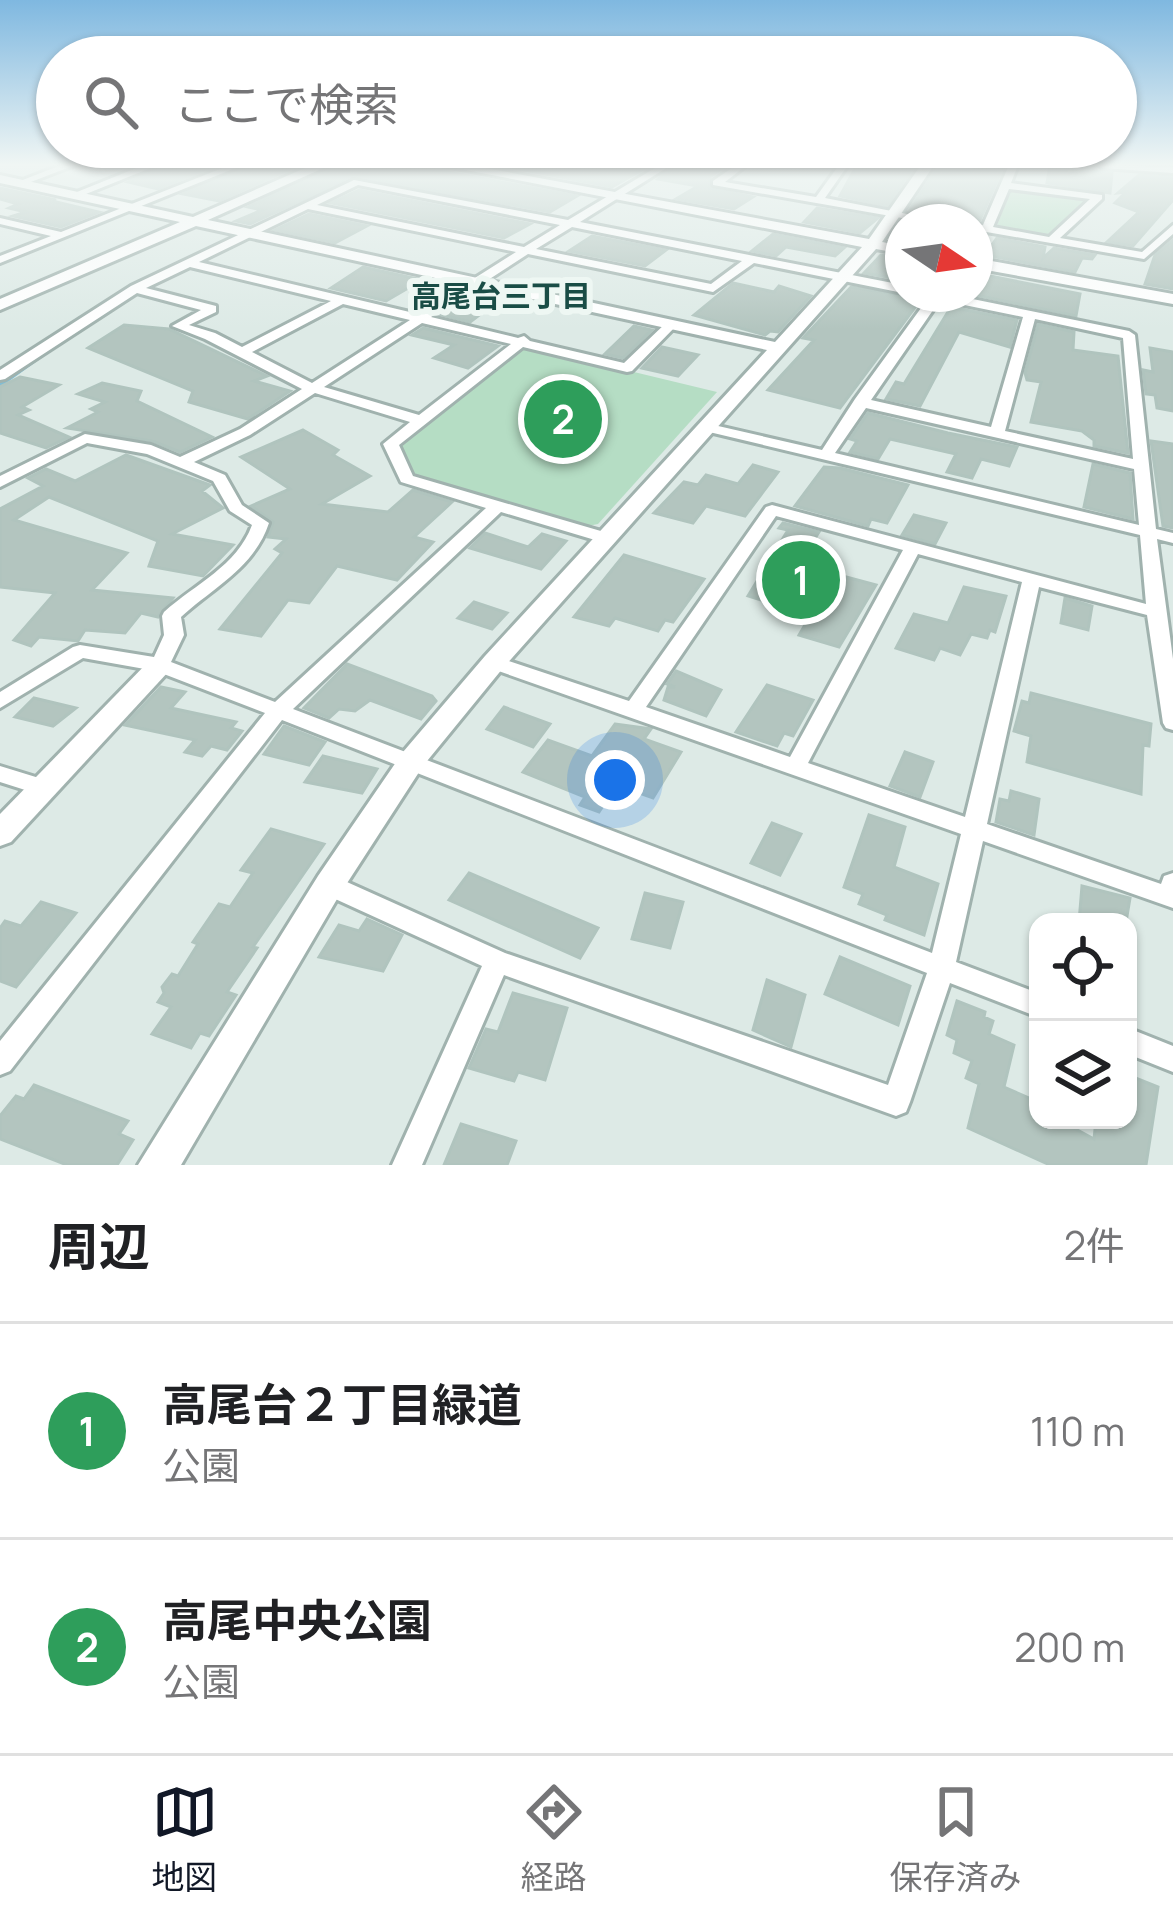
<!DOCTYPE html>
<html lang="ja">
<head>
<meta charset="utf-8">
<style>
  body { margin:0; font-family:Manrope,"Noto Sans JP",sans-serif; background:#f2f2f2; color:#202124 }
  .controls { position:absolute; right:36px; bottom:36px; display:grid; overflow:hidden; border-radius:24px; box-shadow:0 3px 9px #0004 }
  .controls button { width:108px; height:108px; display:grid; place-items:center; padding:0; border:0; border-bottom:3px solid #e0e0e0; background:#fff; color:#202124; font:60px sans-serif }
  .compass { position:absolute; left:885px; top:204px; width:108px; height:108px; border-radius:50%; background:#fff; box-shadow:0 3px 9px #0004; rotate:103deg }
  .you { position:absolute; left:615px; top:780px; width:42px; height:42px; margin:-30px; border:9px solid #fff; border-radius:50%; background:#1a73e8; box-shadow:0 0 0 18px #1a73e833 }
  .badge { display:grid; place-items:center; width:78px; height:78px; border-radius:50%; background:#111827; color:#fff; font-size:39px; font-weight:700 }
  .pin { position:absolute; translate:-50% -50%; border:6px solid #fff; box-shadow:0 3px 12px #0006 }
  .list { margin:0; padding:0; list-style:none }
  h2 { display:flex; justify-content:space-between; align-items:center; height:156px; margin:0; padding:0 48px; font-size:51px }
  h2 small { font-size:39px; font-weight:400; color:#757577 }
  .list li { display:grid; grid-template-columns:78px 1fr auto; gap:36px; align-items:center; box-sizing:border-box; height:216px; padding:0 48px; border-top:3px solid #e0e0e0 }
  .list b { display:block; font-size:45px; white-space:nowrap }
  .list p { margin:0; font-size:39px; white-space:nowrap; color:#757577 }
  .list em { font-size:39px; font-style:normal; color:#757577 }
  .icon { flex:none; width:66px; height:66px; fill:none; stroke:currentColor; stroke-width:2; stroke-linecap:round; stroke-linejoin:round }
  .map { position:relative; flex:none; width:1173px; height:1165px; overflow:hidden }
  .search { position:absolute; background:#fff; box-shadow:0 3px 9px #0004; left:36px; right:36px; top:36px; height:132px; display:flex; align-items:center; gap:30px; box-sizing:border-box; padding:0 42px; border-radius:66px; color:#757577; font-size:45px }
  .sheet { height:588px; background:#fff }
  nav { display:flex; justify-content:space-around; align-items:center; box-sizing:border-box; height:168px; border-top:3px solid #e0e0e0; background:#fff; font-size:33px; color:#757577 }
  nav a { display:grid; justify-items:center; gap:6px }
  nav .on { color:#111827 }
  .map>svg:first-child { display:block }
</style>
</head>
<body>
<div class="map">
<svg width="1173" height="1165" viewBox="0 0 1173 1165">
  <rect width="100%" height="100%" fill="#ddeae6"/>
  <g fill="#b5ddc4">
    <path d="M 1012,187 L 1088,198 L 1045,237 L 996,228 Z"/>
    <path d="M 526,346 L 717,392 L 598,524 L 588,526 L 412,475 L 399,445 Z"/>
  </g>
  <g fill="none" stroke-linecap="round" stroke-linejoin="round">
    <path stroke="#82bdd3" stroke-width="3" d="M 1140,165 L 1173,168"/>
    <path stroke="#82bdd3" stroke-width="4.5" d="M 0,385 L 46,352"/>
  </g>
  <g fill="#b3c5bf" stroke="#b0c4be" stroke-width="3">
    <path d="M 162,165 L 217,165 L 158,189 L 128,182 Z"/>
    <path d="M 247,165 L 300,165 L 219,201 L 183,194 Z"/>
    <path d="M 334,165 L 412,165 L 577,196 L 550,212 L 355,176 L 250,224 L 236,221 L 262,210 L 248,207 Z"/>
    <path d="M 496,165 L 651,165 L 612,187 Z"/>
    <path d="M 675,165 L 723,168 L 710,177 L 710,188 L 753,197 L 734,209 L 676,199 L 698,186 L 658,179 Z"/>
    <path d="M 857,165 L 899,165 L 914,167 L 887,206 L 840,196 Z"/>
    <path d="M 980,165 L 1004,165 L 980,220 L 952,222 L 909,210 L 936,170 L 971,171 Z"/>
    <path d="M 1050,165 L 1112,173 L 1110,193 L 1047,183 Z"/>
    <path d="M 1139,175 L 1173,177 L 1173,200 L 1133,246 L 1107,242 L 1139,212 L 1115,203 L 1126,192 L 1118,193 Z"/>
    <path d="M 0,188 L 56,200 L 52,201 L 99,212 L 61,227 L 13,216 L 26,212 L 9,208 L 18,204 L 0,199 Z"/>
    <path d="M 359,190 L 530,224 L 504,238 L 331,203 Z"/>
    <path d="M 817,208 L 878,218 L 860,233 L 804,222 Z"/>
    <path d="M 309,214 L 367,226 L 335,243 L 275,230 Z"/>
    <path d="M 773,234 L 844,248 L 835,256 L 786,247 L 776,256 L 752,251 Z"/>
    <path d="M 592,236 L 666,250 L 645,266 L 569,251 Z"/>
    <path d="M 997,238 L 1045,247 L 1043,258 L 1054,248 L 1095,255 L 1092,259 L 1082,258 L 1075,272 L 985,255 Z"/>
    <path d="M 1173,240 L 1173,289 L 1145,284 L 1155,255 Z"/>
    <path d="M 881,255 L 903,258 L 903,280 L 864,273 Z"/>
    <path d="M 363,267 L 413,278 L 422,280 L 386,301 L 331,288 Z"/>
    <path d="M 975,273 L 1080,294 L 1076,316 L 975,295 Z"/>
    <path d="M 733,283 L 774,292 L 779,286 L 811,296 L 778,332 L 770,331 L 765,335 L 694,315 Z"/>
    <path d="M 851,287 L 922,298 L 840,408 L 768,390 L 814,340 L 803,338 Z"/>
    <path d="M 477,292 L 499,300 L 470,322 L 442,315 Z"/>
    <path d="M 951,307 L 1017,320 L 1010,347 L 959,332 L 920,406 L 886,399 L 896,382 L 904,384 Z"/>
    <path d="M 1038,324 L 1074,332 L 1073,350 L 1118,356 L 1128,453 L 1094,446 L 1094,440 L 1082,431 L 1031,422 L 1041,382 L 1027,380 L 1025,373 Z"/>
    <path d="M 124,325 L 169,329 L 267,376 L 254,381 L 290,391 L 248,419 L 189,402 L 193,391 L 88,348 Z"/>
    <path d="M 634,326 L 652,330 L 623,358 L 605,354 Z"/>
    <path d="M 423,328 L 498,346 L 468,368 L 434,358 L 454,345 L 412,335 Z"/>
    <path d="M 662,347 L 698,355 L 678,376 L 642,368 Z"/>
    <path d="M 1150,348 L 1173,352 L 1173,411 L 1157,408 L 1155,395 L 1146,394 L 1143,370 L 1153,372 Z"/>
    <path d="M 20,377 L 59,385 L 22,407 L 29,410 L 18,415 L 69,437 L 46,448 L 0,433 L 0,387 Z"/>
    <path d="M 102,383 L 141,391 L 137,401 L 212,437 L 180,452 L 152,441 L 67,428 L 98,412 L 91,409 L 105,402 L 78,394 Z"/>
    <path d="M 868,413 L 948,433 L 1017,447 L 1009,466 L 981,459 L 972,478 L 947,472 L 956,454 L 890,439 L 878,459 L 850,452 L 857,441 L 850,439 Z"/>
    <path d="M 303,430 L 338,450 L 333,455 L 370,476 L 322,504 L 388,512 L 413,490 L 452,502 L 414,537 L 433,542 L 397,580 L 337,566 L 309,603 L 288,600 L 261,636 L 220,629 L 282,553 L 275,549 L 286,539 L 268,537 L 273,522 L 251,506 L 290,489 L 241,457 Z"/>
    <path d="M 1151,441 L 1173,444 L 1173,528 L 1163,526 Z"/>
    <path d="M 126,455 L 210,485 L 202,491 L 223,508 L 172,534 L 233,545 L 203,576 L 149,566 L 158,541 L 49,497 L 14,520 L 127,553 L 92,590 L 173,598 L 158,617 L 141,613 L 125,633 L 85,630 L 78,641 L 39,637 L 31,646 L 14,640 L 55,593 L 0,587 L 0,509 L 43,486 L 28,478 L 46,469 L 75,481 Z"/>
    <path d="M 1093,464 L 1130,473 L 1133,519 L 1084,507 Z"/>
    <path d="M 753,465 L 778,472 L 745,516 L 706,506 L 693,523 L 654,513 L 684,482 L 698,485 L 706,475 L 738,484 Z"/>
    <path d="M 824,467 L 840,468 L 908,485 L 887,523 L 871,519 L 868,526 L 795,506 Z"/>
    <path d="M 914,515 L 946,523 L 935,544 L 902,535 Z"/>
    <path d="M 783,523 L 819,532 L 774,604 L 748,596 L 788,530 L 779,528 Z"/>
    <path d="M 485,533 L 528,547 L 542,534 L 566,541 L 541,569 L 470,548 Z"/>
    <path d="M 624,555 L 704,579 L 673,622 L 665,620 L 658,631 L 615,618 L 609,626 L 574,617 Z"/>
    <path d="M 835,574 L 876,585 L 839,647 L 799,635 Z"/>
    <path d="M 964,587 L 1006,596 L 995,632 L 990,630 L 987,638 L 971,634 L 960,655 L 940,648 L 934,660 L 896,648 L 914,614 L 948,623 Z"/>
    <path d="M 1065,598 L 1092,606 L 1088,630 L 1061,623 Z"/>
    <path d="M 474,602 L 507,613 L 492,629 L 458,618 Z"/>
    <path d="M 347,664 L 432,696 L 436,701 L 421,719 L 370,700 L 355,711 L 339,709 L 329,718 L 304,708 Z"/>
    <path d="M 676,671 L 721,690 L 706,716 L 664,700 L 668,687 L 675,687 L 667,684 Z"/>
    <path d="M 767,685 L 813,700 L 793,736 L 784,733 L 777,746 L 736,732 Z"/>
    <path d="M 161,687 L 185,692 L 171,708 L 236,722 L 231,728 L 242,731 L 227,750 L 211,746 L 202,756 L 185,752 L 195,740 L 125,725 Z"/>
    <path d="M 1031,693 L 1151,724 L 1149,746 L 1143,745 L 1141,794 L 1027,762 L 1031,736 L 1014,731 L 1022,701 L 1029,703 Z"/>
    <path d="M 34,698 L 76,708 L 53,726 L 15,717 Z"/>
    <path d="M 504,707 L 550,724 L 533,747 L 487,729 Z"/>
    <path d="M 615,724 L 651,729 L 644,739 L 681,752 L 653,798 L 617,785 L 599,812 L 580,805 L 585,797 L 523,772 L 548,740 L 592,756 Z"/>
    <path d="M 284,726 L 325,742 L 309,765 L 264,754 Z"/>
    <path d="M 905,752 L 933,762 L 920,797 L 890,786 Z"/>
    <path d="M 323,756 L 377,769 L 362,793 L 305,782 Z"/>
    <path d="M 1011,791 L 1039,799 L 1034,835 L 996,822 L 1000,799 L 1009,801 Z"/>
    <path d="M 869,815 L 905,827 L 894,867 L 938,884 L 924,935 L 885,920 L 887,915 L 859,904 L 863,894 L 844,887 Z"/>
    <path d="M 772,823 L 801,834 L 780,875 L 751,863 Z"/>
    <path d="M 271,829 L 324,844 L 253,947 L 257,948 L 227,992 L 236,995 L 209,1036 L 200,1033 L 191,1048 L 152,1034 L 171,1007 L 158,1002 L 164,993 L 162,987 L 172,974 L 178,976 L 198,944 L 193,942 L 219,904 L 230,907 L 253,873 L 241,870 Z"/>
    <path d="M 469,873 L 598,928 L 580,958 L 449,900 Z"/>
    <path d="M 1082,886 L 1130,898 L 1126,922 L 1079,922 Z"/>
    <path d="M 645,893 L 683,902 L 670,948 L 632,939 Z"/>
    <path d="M 41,902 L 76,913 L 16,987 L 0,981 L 0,928 L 5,921 L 21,926 Z"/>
    <path d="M 367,919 L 402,935 L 383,971 L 319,957 L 339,925 L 359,931 Z"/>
    <path d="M 840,957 L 910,986 L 898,1025 L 825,994 Z"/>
    <path d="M 767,980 L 805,995 L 791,1047 L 753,1030 Z"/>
    <path d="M 513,993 L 567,1008 L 545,1080 L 518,1072 L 514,1081 L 469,1068 L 486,1029 L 498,1032 Z"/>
    <path d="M 957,1001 L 985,1012 L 984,1017 L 993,1021 L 989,1034 L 1014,1045 L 1004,1087 L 1038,1102 L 1038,1120 L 1059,1120 L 1094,1139 L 1096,1120 L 1128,1120 L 1128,1075 L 1158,1087 L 1146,1165 L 1050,1165 L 968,1128 L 979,1084 L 966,1078 L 972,1061 L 954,1053 L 957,1040 L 947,1035 Z"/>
    <path d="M 34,1085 L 128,1121 L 119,1134 L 133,1140 L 117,1165 L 67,1165 L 0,1139 L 0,1116 L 16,1096 L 24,1099 Z"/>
    <path d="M 461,1124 L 516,1141 L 507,1165 L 444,1165 Z"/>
  </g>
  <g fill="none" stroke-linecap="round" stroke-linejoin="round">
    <defs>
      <g id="minor">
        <path d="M 61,165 L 75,165 L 23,185 L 15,183 Z"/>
        <path d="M 144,165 L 158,165 L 76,198 L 67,196 Z"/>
        <path d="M 230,165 L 243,165 L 0,263 L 0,256 L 51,236 L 0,224 L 0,218 L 61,232 Z"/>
        <path d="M 660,165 L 671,165 L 580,222 L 903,285 L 903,293 L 754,263 L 713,292 L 528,254 L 431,317 L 518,338 L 524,336 L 530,341 L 624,363 L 667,322 L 677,325 L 632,371 L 627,372 L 523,347 L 399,445 L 413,476 L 611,534 L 614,538 L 605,543 L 501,512 L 293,709 L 932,953 L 961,834 L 487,667 L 484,662 L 494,656 L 629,701 L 766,507 L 772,505 L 1146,604 L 1140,535 L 705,431 L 698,427 L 705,423 L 822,450 L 855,399 L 929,297 L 924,294 L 948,294 L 1129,331 L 1135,335 L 1156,529 L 1173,533 L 1173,543 L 1157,539 L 1173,659 L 1173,730 L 1166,728 L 1163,723 L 1147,615 L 1039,587 L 987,824 L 1161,884 L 1164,876 L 1173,873 L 1173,908 L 983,841 L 956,962 L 1038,993 L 1038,1017 L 950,983 L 910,1102 L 906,1112 L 896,1116 L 504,975 L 422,1165 L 392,1165 L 482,966 L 320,892 L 317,885 L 320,878 L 329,875 L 338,878 L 505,953 L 888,1085 L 927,973 L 282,720 L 10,1071 L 0,1075 L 0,1041 L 265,713 L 156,671 L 83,658 L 0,708 L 0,692 L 73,647 L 80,645 L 154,657 L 164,635 L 162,616 L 164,612 C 195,584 237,566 252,525 L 230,511 L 213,481 L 147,454 L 87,443 L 0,487 L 0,476 L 85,434 L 151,445 L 180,457 L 240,429 L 302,389 L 205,339 L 172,326 L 201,310 L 137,293 L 5,379 L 0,380 L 0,370 L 131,286 L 354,180 L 568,220 ZM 358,185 L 560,225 L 524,247 L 317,205 ZM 308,209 L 516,252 L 418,314 L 199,262 ZM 572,227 L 742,261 L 711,284 L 536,249 ZM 190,267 L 331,301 L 242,347 L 215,333 L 189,325 L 216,312 L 216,306 L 146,288 ZM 940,300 L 1023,317 L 991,427 L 871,400 ZM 343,304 L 410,320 L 312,383 L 252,352 ZM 1035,319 L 1123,338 L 1133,459 L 1005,431 ZM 422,323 L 511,344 L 419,415 L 324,387 ZM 315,393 L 410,422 L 383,444 L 401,482 L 486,508 L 275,702 L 171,662 L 184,635 L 181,617 C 214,587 254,568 269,523 L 242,505 L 225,475 L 194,462 L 250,435 ZM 866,408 L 1134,469 L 1139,525 L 835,453 ZM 776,516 L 903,550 L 790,757 L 646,707 ZM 918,554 L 1022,582 L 965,817 L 808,763 Z"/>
        <path d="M 736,165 L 747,165 L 725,182 L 816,197 L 839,165 L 848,165 L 825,198 L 948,222 L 925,222 L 713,185 L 713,181 Z"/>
        <path d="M 1009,165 L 1018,165 L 1011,183 L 1102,195 L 1102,199 L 1060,238 L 1142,252 L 1173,225 L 1173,234 L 1144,259 L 975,230 L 975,224 L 983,225 ZM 1009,189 L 1090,199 L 1049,237 L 993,227 Z"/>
        <path d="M 1099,165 L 1173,167 L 1173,173 L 1103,168 Z"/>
        <path d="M 0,766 L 52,782 L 55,788 L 52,794 L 44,796 L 0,782 Z"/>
        <path d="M 1128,1028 L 1173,1046 L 1173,1072 L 1128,1054 Z"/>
      </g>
      <g id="tertiary">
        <path d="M 312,165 L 330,165 L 208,220 L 775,342 L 862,247 L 440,165 L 469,165 L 869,239 L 921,165 L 934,165 L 882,242 L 903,246 L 903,254 L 876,249 L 503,668 L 423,766 L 340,894 L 181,1165 L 138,1165 L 318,876 L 403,752 L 485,656 L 767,350 L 196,226 L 0,310 L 0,299 L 180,222 L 0,183 L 0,175 L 193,217 Z"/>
        <path d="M 975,258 L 1173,294 L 1173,304 L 975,268 Z"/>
        <path d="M 160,656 L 173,665 L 169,671 L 11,842 L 0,846 L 0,814 L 151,659 Z"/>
      </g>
    </defs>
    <use href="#minor" stroke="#a0b2ae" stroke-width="6"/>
    <use href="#tertiary" stroke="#a0b2ae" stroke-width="6"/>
    <use href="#minor" fill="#fff" fill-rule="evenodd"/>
    <use href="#tertiary" fill="#fff" fill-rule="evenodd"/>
  </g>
  <linearGradient id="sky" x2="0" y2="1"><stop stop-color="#7fb8e0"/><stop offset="0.5" stop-color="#f0f6f4"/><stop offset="1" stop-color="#f0f6f4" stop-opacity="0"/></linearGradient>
  <rect width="1173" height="329" fill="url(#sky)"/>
  <g text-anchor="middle" stroke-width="12" stroke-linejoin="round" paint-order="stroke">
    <g font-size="30" font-weight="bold" fill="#1a4d46" stroke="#eef7f3">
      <text x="501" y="307">高尾台三丁目</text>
    </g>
  </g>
</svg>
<div class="controls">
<button><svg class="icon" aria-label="locate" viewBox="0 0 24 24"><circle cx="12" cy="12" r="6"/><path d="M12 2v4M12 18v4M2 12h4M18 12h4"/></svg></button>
<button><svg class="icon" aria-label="layers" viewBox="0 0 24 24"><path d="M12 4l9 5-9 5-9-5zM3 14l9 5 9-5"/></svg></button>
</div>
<svg class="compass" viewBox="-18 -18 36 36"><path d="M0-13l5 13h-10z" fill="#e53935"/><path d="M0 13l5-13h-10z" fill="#757577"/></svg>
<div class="you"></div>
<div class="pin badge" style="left:801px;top:580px;background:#2e9e5b">1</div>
<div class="pin badge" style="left:563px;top:419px;background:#2e9e5b">2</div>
<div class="search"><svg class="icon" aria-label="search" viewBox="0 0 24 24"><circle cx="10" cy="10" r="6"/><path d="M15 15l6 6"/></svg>ここで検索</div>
</div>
<section class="sheet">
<h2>周辺<small>2件</small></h2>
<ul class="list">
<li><span class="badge" style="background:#2e9e5b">1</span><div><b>高尾台２丁目緑道</b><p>公園</p></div><em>110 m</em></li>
<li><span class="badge" style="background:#2e9e5b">2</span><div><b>高尾中央公園</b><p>公園</p></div><em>200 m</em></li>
</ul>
</section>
<nav>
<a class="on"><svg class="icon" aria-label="map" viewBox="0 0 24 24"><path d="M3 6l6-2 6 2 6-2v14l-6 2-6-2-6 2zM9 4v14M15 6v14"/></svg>地図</a>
<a><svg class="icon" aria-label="directions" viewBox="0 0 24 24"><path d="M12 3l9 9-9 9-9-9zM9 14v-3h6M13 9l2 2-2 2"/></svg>経路</a>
<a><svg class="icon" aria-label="saved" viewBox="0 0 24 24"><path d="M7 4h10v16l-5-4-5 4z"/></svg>保存済み</a>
</nav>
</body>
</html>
